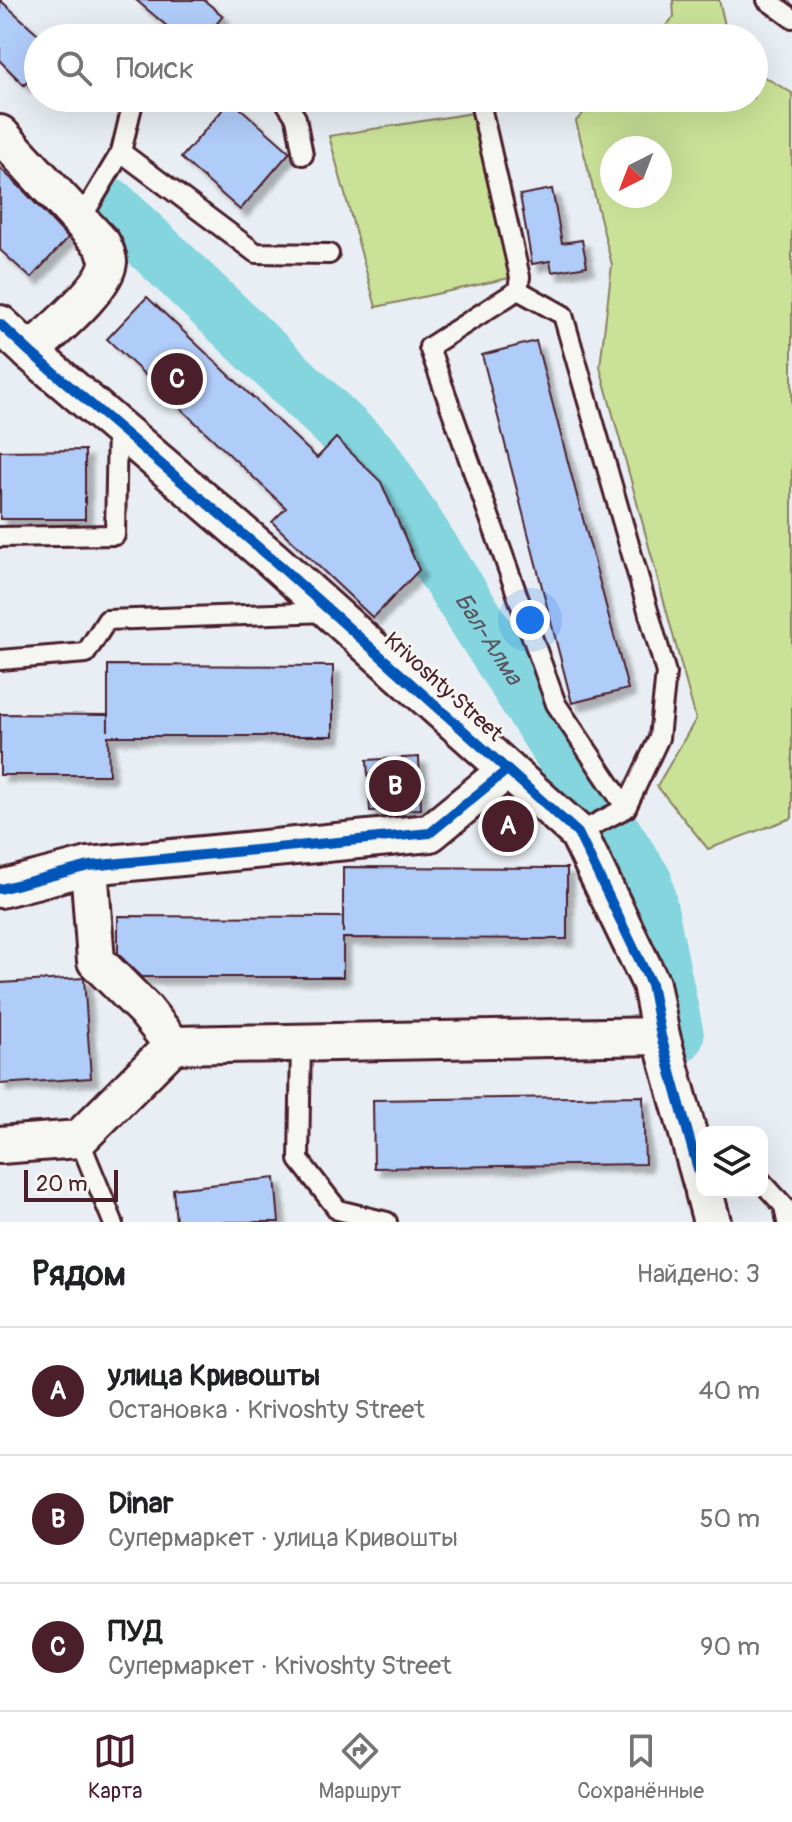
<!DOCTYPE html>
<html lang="ru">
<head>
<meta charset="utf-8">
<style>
  body { margin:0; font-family:Pangolin,sans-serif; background:#f2f2f2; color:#202124 }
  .controls { position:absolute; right:24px; bottom:24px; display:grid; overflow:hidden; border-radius:16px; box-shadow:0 8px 32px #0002 }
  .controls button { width:72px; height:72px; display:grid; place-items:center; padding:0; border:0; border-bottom:2px solid #e0e0e0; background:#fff; color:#202124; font:40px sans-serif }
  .compass { position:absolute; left:600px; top:136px; width:72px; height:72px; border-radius:50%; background:#fff; box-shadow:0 8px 32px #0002; rotate:222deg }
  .scale { position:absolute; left:24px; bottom:20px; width:94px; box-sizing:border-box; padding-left:8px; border:4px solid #4a1f2b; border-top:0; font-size:22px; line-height:28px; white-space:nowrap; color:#4a1f2b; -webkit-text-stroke:6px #f6f6f2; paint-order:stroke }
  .you { position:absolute; left:530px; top:620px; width:28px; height:28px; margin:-20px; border:6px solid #fff; border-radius:50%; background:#1a73e8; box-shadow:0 0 0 12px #1a73e833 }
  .badge { display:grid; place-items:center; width:52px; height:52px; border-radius:50%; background:#4a1f2b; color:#fff; font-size:26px; font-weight:700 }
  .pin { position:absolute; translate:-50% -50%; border:4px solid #fff; box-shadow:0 2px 8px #0006 }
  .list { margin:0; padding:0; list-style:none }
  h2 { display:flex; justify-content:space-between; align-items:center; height:104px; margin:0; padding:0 32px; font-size:34px }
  h2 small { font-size:26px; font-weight:400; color:#757577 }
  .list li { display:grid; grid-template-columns:52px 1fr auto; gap:24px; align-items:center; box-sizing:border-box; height:128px; padding:0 32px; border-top:2px solid #e0e0e0 }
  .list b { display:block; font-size:30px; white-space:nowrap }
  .list p { margin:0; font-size:26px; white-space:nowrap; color:#757577 }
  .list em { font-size:26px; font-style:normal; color:#757577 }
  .icon { flex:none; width:44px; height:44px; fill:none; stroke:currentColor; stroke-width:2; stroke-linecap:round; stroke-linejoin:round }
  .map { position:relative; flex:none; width:792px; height:1222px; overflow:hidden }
  .search { position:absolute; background:#fff; box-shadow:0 8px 32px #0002; left:24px; right:24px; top:24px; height:88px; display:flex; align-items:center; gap:20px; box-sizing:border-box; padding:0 28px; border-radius:44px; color:#757577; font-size:30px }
  .sheet { height:488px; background:#fff }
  nav { display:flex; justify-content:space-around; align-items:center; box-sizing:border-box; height:112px; border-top:2px solid #e0e0e0; background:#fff; font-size:22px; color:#757577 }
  nav a { display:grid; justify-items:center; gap:4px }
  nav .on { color:#4a1f2b }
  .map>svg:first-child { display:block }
</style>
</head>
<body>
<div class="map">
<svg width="792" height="1222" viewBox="0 0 792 1222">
  <defs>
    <filter id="shadow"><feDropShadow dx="7" dy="7" stdDeviation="2" flood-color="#0004"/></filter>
  </defs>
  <rect width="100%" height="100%" fill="#e8eef3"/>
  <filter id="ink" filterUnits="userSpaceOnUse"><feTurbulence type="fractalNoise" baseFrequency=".0125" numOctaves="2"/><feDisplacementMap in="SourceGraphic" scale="16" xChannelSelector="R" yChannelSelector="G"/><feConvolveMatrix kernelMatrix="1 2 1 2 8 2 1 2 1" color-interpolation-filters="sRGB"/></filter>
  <g filter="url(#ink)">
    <g fill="#cae298" stroke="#8a8062" stroke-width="2" fill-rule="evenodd">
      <path d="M 673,0 L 719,0 L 728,38 L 655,38 L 674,17 Z"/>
      <path d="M 754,71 L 792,93 L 792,818 L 708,849 L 657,786 L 696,719 L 600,367 L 612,265 L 576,121 L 597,98 L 754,98 ZM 660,148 L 660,196 L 612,196 L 612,148 Z"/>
      <path d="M 473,113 L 514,277 L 376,307 L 329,136 Z"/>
    </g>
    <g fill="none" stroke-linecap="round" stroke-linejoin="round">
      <path stroke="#84d5de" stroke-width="56" id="s1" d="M 109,205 L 373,458 L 644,881 L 676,1036"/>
    </g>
    <g fill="#b0ccf9" stroke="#4a1f2b" stroke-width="2" filter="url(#shadow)">
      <path d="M 0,0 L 38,34 L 38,71 L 24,85 L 0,61 Z"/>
      <path d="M 136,0 L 204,0 L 223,16 L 205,38 L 181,38 Z"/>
      <path d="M 231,100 L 290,152 L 240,210 L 181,158 Z"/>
      <path d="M 0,168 L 23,190 L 68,238 L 31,278 L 0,250 Z"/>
      <path d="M 552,189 L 562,243 L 582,240 L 587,266 L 552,272 L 550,261 L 532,264 L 520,195 Z"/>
      <path d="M 147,297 L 317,458 L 336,438 L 381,482 L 419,570 L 373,618 L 272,522 L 286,508 L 107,339 Z"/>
      <path d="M 536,341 L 628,689 L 572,703 L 482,355 Z"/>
      <path d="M 85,450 L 85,519 L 0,519 L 0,451 Z"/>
      <path d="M 108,665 L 333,666 L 333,736 L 108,736 L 109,775 L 0,775 L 0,714 L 108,715 L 108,731 Z"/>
      <path d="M 419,757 L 421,809 L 370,811 L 367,760 Z"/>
      <path d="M 343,867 L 567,868 L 567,939 L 343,938 L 343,977 L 142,977 L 118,954 L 118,916 L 343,917 L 343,933 Z"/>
      <path d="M 84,978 L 91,1078 L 0,1084 L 0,983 Z"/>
      <path d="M 643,1096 L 645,1164 L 374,1168 L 373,1100 Z"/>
      <path d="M 275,1178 L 279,1222 L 176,1222 L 173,1189 Z"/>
    </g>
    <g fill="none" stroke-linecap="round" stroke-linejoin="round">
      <defs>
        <g id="lane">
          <path d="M 767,0 L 792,18"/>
          <path d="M 283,98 L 296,118 L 303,155"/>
          <path d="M 479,98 L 520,277 L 518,290 L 429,347 L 556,704 L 626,808"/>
          <path d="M 121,152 L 133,102 L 137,98"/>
          <path d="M 81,219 L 121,152 L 256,253 L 329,254"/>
          <path d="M 518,290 L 563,315 L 666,673 L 659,738 L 626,808 L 578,833"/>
          <path d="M 0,537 L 115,535 L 117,426"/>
          <path d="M 0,660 L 86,653 L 107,620 L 328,612"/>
          <path d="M 301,1042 L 299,1160 L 338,1210 L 387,1222"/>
          <path d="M 79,1139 L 113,1222"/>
          <path d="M 762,1182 L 784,1206 L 787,1222"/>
        </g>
        <g id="street">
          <path d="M 0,134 L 102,244 C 105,250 108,256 108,262 C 106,288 50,333 30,352"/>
          <path d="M 0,324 L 30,352 L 272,559 L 578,833 L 651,984 L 661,1036 L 702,1184"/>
          <path d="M 0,889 L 89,866 L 430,833 L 507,770"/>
          <path d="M 173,1045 L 661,1036"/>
          <path d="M 0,1145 L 79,1139 L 173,1045 L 145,1010 L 96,961 L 89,866"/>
          <path d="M 704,1192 L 712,1222"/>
        </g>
      </defs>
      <use href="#lane" stroke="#4a1f2b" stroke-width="24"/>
      <use href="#street" stroke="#4a1f2b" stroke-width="42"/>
      <use href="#lane" stroke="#f6f6f2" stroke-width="18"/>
      <use href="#street" stroke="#f6f6f2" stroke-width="36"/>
      <defs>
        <g id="cycleway">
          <path d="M 0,324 L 30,352 L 272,559 L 578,833 L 651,984 L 661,1036 L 702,1184"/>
          <path d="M 0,889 L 89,866 L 430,833 L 507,770"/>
        </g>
      </defs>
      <use href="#cycleway" stroke="#f6f6f2" stroke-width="15"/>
      <use href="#cycleway" stroke="#0057b8" stroke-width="10"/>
    </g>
  </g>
  <g text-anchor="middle" stroke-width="6" stroke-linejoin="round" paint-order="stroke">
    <g font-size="22" fill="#4a1f2b" stroke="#f6f6f2">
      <text transform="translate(444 686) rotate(42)" y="8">Krivoshty Street</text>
    </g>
    <g font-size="24" font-style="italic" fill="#5b5661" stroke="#f6f6f2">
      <text dy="8" stroke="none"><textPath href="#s1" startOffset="580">Бал-Алма</textPath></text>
    </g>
  </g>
</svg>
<div class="controls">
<button><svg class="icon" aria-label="layers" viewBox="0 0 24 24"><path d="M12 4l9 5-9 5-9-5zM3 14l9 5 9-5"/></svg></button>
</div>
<svg class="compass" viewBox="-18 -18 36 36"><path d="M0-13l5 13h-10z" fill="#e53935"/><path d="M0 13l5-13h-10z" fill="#757577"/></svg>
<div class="scale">20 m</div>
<div class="you"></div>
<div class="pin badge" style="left:508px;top:826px">A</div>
<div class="pin badge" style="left:395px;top:786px">B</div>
<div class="pin badge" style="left:177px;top:379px">C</div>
<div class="search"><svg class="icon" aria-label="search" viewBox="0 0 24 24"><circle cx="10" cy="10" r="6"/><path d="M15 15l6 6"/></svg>Поиск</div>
</div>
<section class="sheet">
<h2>Рядом<small>Найдено: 3</small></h2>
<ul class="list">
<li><span class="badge">A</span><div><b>улица Кривошты</b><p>Остановка · Krivoshty Street</p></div><em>40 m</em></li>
<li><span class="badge">B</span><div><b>Dinar</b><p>Супермаркет · улица Кривошты</p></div><em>50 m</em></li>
<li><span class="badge">C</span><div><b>ПУД</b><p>Супермаркет · Krivoshty Street</p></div><em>90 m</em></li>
</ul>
</section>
<nav>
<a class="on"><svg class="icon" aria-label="map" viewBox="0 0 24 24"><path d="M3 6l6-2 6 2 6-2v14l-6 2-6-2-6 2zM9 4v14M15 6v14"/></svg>Карта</a>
<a><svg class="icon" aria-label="directions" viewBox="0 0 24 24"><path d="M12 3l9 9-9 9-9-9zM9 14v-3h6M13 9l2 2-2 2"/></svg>Маршрут</a>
<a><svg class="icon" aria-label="saved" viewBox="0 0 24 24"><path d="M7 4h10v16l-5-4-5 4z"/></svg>Сохранённые</a>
</nav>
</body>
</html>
